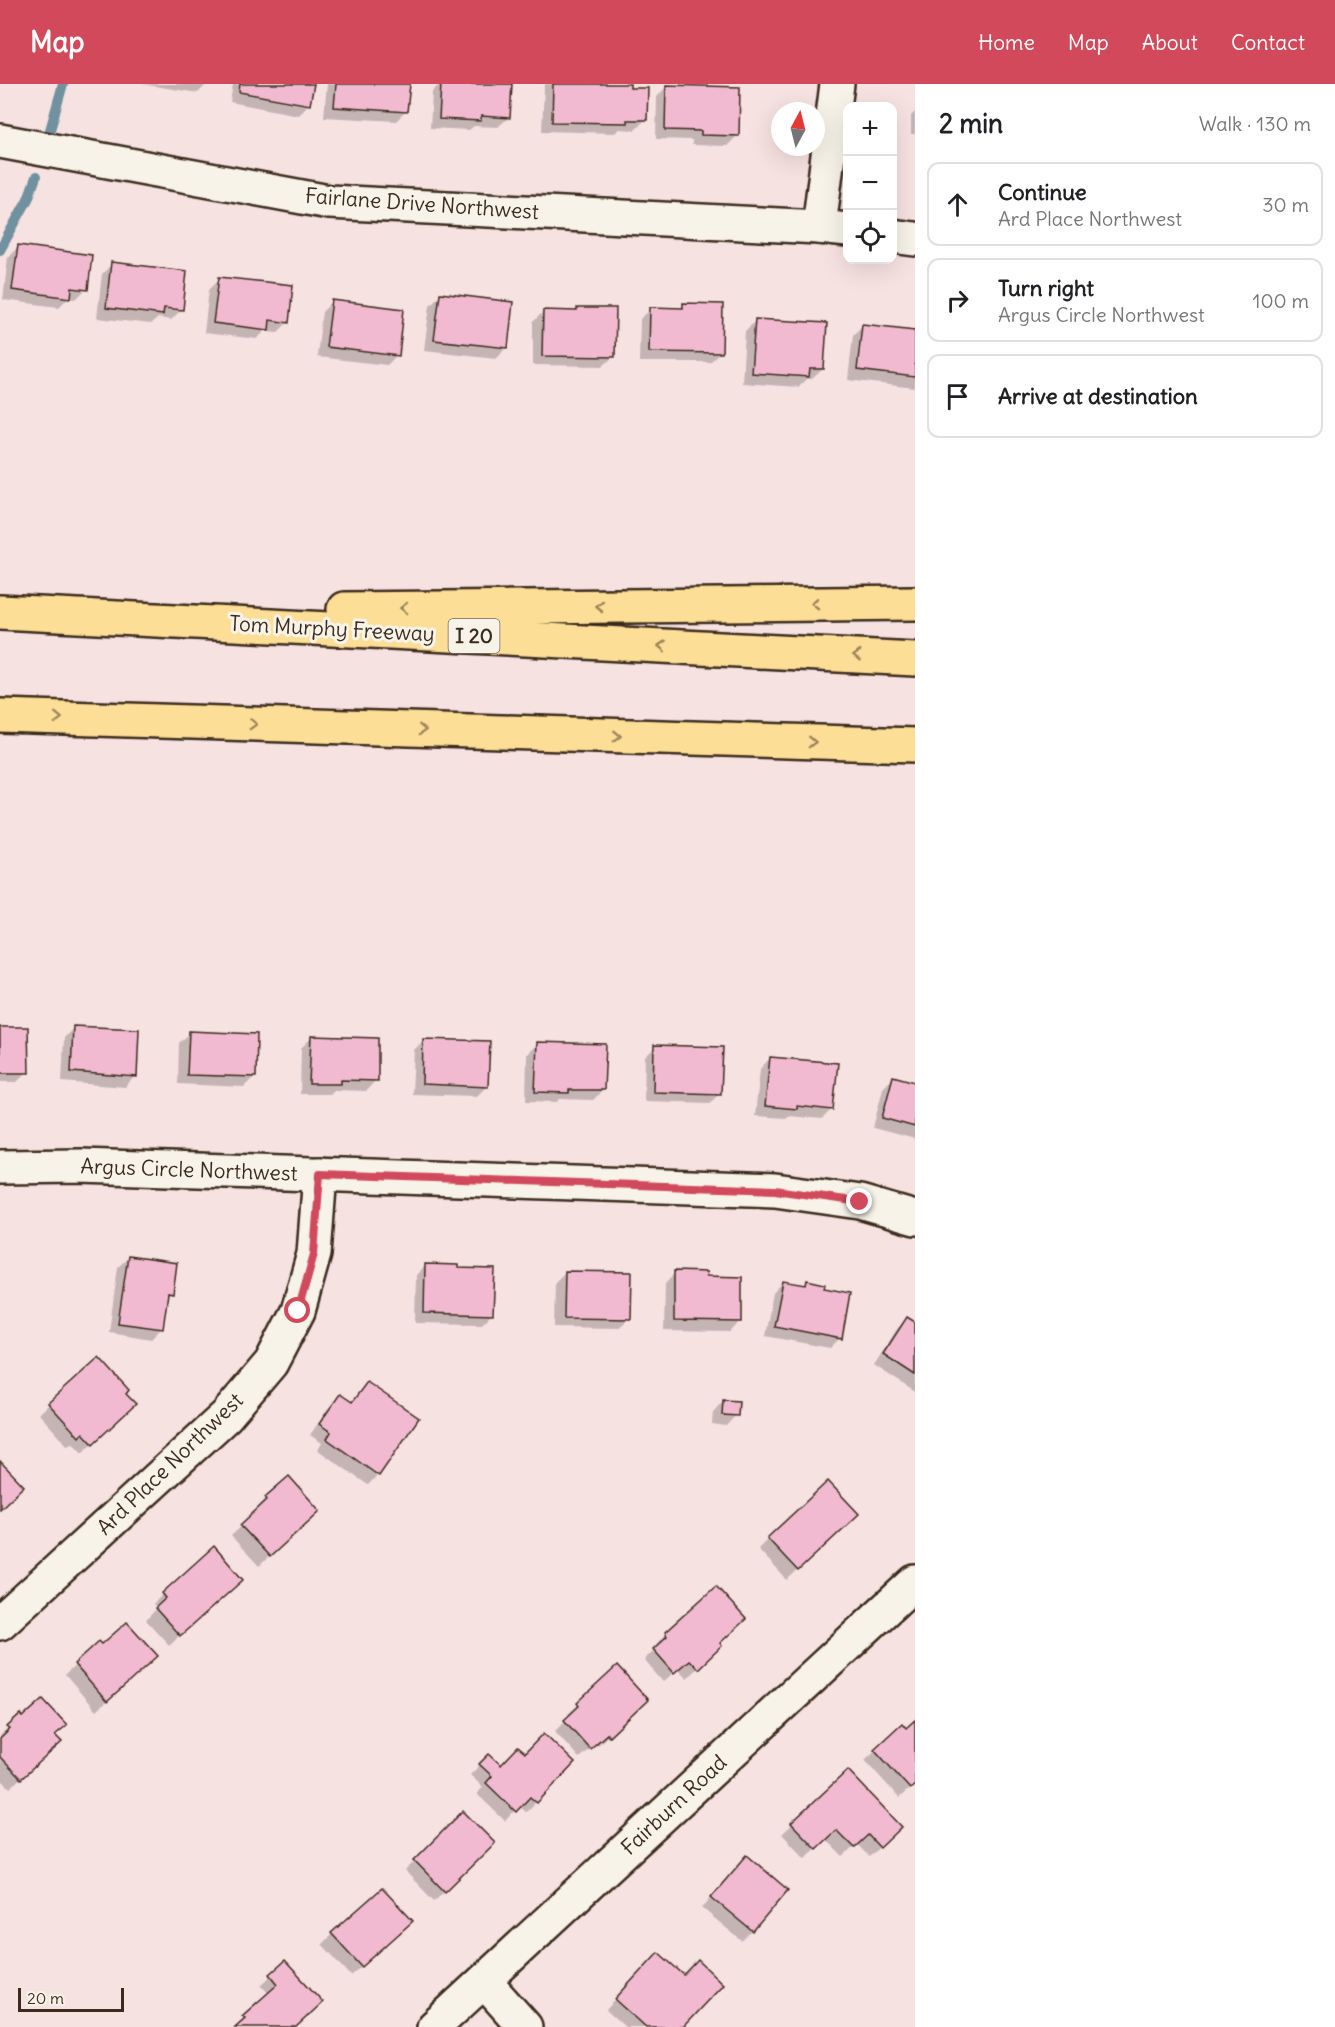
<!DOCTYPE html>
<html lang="en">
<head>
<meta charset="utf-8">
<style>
  body { margin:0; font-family:Delius,sans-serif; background:#f2f2f2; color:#202124 }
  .controls { position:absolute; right:18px; top:18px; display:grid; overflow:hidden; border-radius:12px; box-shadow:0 6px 24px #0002 }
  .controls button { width:54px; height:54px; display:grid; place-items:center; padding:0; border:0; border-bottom:2px solid #e0e0e0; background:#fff; color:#202124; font:30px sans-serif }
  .compass { position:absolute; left:771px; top:18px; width:54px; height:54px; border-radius:50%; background:#fff; box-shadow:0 6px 24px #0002; rotate:7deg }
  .scale { position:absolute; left:18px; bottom:15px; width:106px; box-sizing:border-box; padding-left:6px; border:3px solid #3b2a1e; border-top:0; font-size:16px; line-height:21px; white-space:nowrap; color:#3b2a1e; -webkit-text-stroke:4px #f7f3e8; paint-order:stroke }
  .stop { position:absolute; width:18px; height:18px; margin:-14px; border:4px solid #d1495b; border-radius:50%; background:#fff }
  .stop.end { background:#d1495b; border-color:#fff; box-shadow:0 2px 6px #0008 }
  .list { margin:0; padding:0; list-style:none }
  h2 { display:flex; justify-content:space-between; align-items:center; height:78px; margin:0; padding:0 24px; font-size:26px }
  h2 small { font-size:20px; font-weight:400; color:#757577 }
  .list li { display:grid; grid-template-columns:39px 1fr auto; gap:18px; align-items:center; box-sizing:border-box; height:84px; margin:0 12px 12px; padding:0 12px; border:2px solid #e0e0e0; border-radius:12px }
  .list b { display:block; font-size:22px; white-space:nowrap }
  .list p { margin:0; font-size:20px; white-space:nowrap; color:#757577 }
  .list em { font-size:20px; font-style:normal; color:#757577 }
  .icon { flex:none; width:33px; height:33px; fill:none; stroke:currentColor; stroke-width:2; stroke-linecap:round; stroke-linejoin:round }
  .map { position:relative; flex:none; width:915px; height:1943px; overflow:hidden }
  header { display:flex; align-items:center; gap:36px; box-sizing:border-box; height:84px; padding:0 30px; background:#d1495b; color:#fff }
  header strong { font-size:28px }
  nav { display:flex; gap:33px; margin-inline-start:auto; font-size:21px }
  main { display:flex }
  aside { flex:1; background:#fff }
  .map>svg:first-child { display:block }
</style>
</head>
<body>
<header>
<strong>Map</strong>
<nav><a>Home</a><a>Map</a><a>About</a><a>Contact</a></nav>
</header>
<main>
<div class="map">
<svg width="915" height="1943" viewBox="0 0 915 1943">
  <rect width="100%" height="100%" fill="#f6e2e1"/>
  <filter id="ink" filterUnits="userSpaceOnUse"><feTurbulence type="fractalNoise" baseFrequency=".0167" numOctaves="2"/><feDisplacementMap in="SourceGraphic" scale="12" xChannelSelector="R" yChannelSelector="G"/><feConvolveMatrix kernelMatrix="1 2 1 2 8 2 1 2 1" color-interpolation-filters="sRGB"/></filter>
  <g filter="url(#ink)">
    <g fill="#0003">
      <path d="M 142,0 L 207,0 L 198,9 Z"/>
      <path d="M 233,0 L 313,0 L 309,20 L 298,31 L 230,18 Z"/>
      <path d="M 327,0 L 408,0 L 406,27 L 396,37 L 324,33 Z"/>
      <path d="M 440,0 L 511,0 L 509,33 L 498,43 L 474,42 L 469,46 L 430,44 L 432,8 Z"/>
      <path d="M 546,0 L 629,0 L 629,5 L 645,36 L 635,46 L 619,45 L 615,49 L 542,47 L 544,2 Z"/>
      <path d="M 667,2 L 737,52 L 727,62 L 692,61 L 692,56 L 656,55 L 657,13 Z"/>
      <path d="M 915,28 L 915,50 L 911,50 L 911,32 Z"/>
      <path d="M 18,163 L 86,205 L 76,215 L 68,214 L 59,223 L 3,216 L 8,173 Z"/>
      <path d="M 112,180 L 181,226 L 171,236 L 158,234 L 151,240 L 97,234 L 102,190 Z"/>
      <path d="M 219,195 L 288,238 L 278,248 L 265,247 L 257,255 L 204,249 L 209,205 Z"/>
      <path d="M 440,211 L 506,264 L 496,274 L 424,266 L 430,221 Z"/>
      <path d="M 332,218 L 397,271 L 387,281 L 317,273 L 322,228 Z"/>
      <path d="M 684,221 L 721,268 L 710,278 L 639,278 L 640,235 L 651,225 L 680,225 Z"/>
      <path d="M 577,225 L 614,272 L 603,282 L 533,281 L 533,238 L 544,227 L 574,228 Z"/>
      <path d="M 756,236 L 823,285 L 812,295 L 806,295 L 798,303 L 742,299 L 745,247 Z"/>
      <path d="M 863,241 L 915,247 L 915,304 L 848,296 L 853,251 Z"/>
      <path d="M 74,943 L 135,992 L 125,1003 L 62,998 L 64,954 Z"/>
      <path d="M 0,944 L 27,988 L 17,998 L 0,998 Z"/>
      <path d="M 190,949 L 254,993 L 244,1003 L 178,1000 L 179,959 Z"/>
      <path d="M 311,954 L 376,996 L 366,1007 L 334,1006 L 330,1010 L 300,1010 L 301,964 Z"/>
      <path d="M 424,956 L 487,1002 L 477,1012 L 412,1010 L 414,966 Z"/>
      <path d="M 537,960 L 603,1006 L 593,1016 L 560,1015 L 557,1018 L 526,1017 L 527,970 Z"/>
      <path d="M 655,963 L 720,1009 L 710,1019 L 644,1017 L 645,973 Z"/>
      <path d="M 770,974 L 832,1025 L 822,1035 L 788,1032 L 786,1034 L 755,1032 L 760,985 Z"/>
      <path d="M 893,994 L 915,1000 L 915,1055 L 873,1044 L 883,1004 Z"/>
      <path d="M 129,1173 L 171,1209 L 165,1215 L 161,1245 L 151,1255 L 109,1248 L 118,1183 Z"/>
      <path d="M 426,1181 L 456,1185 L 492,1230 L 482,1240 L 415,1239 L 416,1191 Z"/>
      <path d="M 565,1188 L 629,1234 L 619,1244 L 554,1243 L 555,1198 Z"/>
      <path d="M 675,1189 L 705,1193 L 740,1238 L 730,1248 L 664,1247 L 665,1199 Z"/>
      <path d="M 783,1198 L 803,1202 L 807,1198 L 840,1254 L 830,1264 L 765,1252 L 773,1209 Z"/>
      <path d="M 907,1235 L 915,1240 L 915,1308 L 874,1281 L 897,1245 Z"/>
      <path d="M 368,1300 L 378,1391 L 368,1401 L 318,1366 L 322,1359 L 310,1351 L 330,1322 L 340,1312 L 351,1319 Z"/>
      <path d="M 723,1317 L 736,1331 L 726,1342 L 712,1340 L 713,1328 Z"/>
      <path d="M 49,1320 L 124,1330 L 82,1369 L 72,1358 L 68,1362 L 39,1330 Z"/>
      <path d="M 266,1414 L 308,1437 L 259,1482 L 231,1452 L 258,1427 L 256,1425 Z"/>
      <path d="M 847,1440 L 787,1496 L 758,1465 L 768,1455 Z"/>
      <path d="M 716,1504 L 718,1560 L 710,1572 L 687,1594 L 678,1585 L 663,1598 L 644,1576 L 658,1562 L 656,1560 L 666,1550 Z"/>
      <path d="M 231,1506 L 169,1561 L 146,1536 L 157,1524 L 153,1520 L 163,1510 Z"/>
      <path d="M 99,1559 L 146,1582 L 96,1627 L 65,1591 Z"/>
      <path d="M 617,1584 L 636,1626 L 598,1661 L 596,1659 L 579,1674 L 555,1647 L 570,1632 L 568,1630 Z"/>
      <path d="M 21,1632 L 54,1651 L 49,1668 L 10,1704 L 0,1694 L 0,1652 Z"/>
      <path d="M 915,1638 L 915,1700 L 899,1714 L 865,1676 L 902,1641 L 906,1646 Z"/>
      <path d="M 489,1672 L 536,1718 L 526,1728 L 519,1722 L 505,1737 L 477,1710 L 483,1703 L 470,1691 Z"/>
      <path d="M 848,1688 L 900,1743 L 869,1773 L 857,1760 L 843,1773 L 825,1755 L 805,1774 L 782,1750 Z"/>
      <path d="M 463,1729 L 492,1759 L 434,1817 L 405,1787 Z"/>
      <path d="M 737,1784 L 752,1847 L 742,1857 L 702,1824 Z"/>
      <path d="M 400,1847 L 351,1892 L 322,1860 L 332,1850 Z"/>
      <path d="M 285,1879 L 295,1943 L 234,1943 L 269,1910 L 261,1901 Z"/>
      <path d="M 648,1880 L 684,1893 L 681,1943 L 625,1943 L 606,1926 Z"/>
    </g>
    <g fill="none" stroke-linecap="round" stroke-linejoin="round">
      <g stroke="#70919f" stroke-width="10">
        <path d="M 48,53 L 63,0"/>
        <path d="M 0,166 L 28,115 L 36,93"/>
      </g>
    </g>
    <g fill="#f2bad0" stroke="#3b2a1e" stroke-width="1.5">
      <path d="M 240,0 L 314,0 L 310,21 L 239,8 Z"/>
      <path d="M 336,0 L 410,0 L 407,28 L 334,23 Z"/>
      <path d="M 441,0 L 512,0 L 510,34 L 481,32 L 481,37 L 439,35 Z"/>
      <path d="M 553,0 L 630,0 L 630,4 L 648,4 L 647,36 L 627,36 L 627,39 L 552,38 Z"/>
      <path d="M 666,1 L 740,3 L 739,52 L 701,51 L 701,47 L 665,46 Z"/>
      <path d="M 18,161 L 92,171 L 88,206 L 72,204 L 71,214 L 12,206 Z"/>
      <path d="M 111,178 L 187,187 L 183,226 L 164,224 L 163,231 L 106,224 Z"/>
      <path d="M 219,193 L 293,201 L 289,239 L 270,236 L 269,246 L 213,239 Z"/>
      <path d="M 440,209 L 513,218 L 508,264 L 434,256 Z"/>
      <path d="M 332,216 L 404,225 L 399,272 L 326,263 Z"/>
      <path d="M 683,219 L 723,220 L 722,269 L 649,268 L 650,223 L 683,224 Z"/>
      <path d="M 577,224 L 616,224 L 615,273 L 542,272 L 543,226 L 577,227 Z"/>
      <path d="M 755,235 L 827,239 L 824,285 L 810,285 L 809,293 L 751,289 Z"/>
      <path d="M 862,240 L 915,246 L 915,293 L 857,286 Z"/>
      <path d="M 73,942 L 139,945 L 137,993 L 71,988 Z"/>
      <path d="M 0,943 L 28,943 L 29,989 L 0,989 Z"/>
      <path d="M 189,947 L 257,950 L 256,993 L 187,991 Z"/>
      <path d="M 311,952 L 378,954 L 378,997 L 341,996 L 341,1000 L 309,1000 Z"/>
      <path d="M 423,955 L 490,957 L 488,1003 L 422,1000 Z"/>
      <path d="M 537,958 L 606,960 L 604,1006 L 569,1006 L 569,1009 L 535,1008 Z"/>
      <path d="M 654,961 L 723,963 L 721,1010 L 653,1008 Z"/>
      <path d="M 770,973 L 838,979 L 833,1026 L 797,1022 L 797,1025 L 765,1022 Z"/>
      <path d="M 893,992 L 915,998 L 915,1043 L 882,1034 Z"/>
      <path d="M 128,1172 L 177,1179 L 173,1210 L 168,1209 L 163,1245 L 118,1239 Z"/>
      <path d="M 425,1180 L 458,1181 L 458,1184 L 495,1185 L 493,1231 L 424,1229 Z"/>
      <path d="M 565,1187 L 632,1188 L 631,1235 L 564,1234 Z"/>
      <path d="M 674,1187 L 707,1188 L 706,1192 L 742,1193 L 742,1238 L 674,1237 Z"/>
      <path d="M 807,1196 L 825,1200 L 824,1204 L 850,1209 L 842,1255 L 774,1242 L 783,1197 L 806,1201 Z"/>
      <path d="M 907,1233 L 915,1238 L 915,1291 L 883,1270 Z"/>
      <path d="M 99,1273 L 129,1306 L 126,1310 L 136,1320 L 93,1360 L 83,1349 L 79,1353 L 48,1319 Z"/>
      <path d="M 367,1298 L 419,1334 L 379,1392 L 327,1355 L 331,1348 L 319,1340 L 340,1310 L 352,1318 Z"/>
      <path d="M 723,1316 L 739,1317 L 738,1332 L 722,1331 Z"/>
      <path d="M 0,1377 L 24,1402 L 0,1425 Z"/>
      <path d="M 289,1392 L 320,1427 L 270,1473 L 240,1441 L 267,1416 L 265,1413 Z"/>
      <path d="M 828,1397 L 859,1430 L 798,1487 L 767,1454 Z"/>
      <path d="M 214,1462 L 243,1496 L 180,1552 L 155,1524 L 166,1514 L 162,1509 Z"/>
      <path d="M 716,1502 L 746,1535 L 720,1559 L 722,1562 L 698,1585 L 689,1576 L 674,1589 L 653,1565 L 667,1552 L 665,1548 Z"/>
      <path d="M 127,1538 L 158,1572 L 107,1618 L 74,1580 L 99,1557 L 102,1560 Z"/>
      <path d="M 617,1582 L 648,1616 L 609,1653 L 607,1650 L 590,1665 L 564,1636 L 579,1622 L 577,1619 Z"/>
      <path d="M 43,1615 L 67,1641 L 55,1651 L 62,1658 L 21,1695 L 0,1673 L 0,1655 L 10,1645 L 7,1643 L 21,1630 L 23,1633 Z"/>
      <path d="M 915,1636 L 915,1701 L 910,1705 L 874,1665 L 902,1639 L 906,1644 Z"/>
      <path d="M 544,1649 L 575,1679 L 537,1719 L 530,1713 L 516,1728 L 486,1699 L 492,1692 L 479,1680 L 489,1670 L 501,1681 L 518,1663 L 525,1669 Z"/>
      <path d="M 848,1686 L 902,1743 L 880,1764 L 868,1751 L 854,1764 L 836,1746 L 816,1765 L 791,1739 Z"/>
      <path d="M 463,1727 L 495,1759 L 445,1808 L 414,1776 Z"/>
      <path d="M 747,1771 L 788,1806 L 753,1848 L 711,1813 Z"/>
      <path d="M 382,1804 L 413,1837 L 362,1883 L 331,1849 Z"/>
      <path d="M 658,1868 L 684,1891 L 698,1876 L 723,1900 L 683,1943 L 646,1943 L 615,1915 Z"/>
      <path d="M 285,1877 L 323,1918 L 296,1943 L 235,1943 L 245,1934 L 242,1932 L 278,1900 L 270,1890 Z"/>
    </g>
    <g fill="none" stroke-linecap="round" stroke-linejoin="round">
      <defs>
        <g id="minor">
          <path d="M 0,57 L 329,118 L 819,143 L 848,146"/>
          <path d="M 819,143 L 837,0"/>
          <path d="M 892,152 L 915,155"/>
          <path d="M 0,1083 L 81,1082 L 775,1106 L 860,1118 L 915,1134"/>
          <path d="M 0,1539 L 226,1332 L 271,1279 L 298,1227 L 314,1170 L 320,1090"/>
          <path d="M 484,1897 L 525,1943"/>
          <path d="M 434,1943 L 915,1498"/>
        </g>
        <g id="highway">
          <path d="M 344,525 L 915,519"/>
          <path d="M 0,528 L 915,575"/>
          <path d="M 0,632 L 915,661"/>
        </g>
      </defs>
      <use href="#minor" stroke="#3b2a1e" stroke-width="38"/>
      <use href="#highway" stroke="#3b2a1e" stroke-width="38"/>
      <use href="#minor" stroke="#f7f3e8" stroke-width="33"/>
      <use href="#highway" stroke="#fcde96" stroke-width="33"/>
    </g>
    <defs><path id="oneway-chevron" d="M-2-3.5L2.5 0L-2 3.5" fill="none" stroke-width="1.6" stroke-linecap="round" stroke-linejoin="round" transform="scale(1.5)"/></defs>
    <g stroke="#9c845a">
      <use href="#oneway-chevron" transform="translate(815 519) rotate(179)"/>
      <use href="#oneway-chevron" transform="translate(599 522) rotate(179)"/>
      <use href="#oneway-chevron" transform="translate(404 524) rotate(179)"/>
      <use href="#oneway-chevron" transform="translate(662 562) rotate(-177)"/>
      <use href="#oneway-chevron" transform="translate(857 572) rotate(-177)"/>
      <use href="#oneway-chevron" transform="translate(58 634) rotate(2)"/>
      <use href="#oneway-chevron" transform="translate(253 640) rotate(2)"/>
      <use href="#oneway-chevron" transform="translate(422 646) rotate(2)"/>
      <use href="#oneway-chevron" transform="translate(617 652) rotate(2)"/>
      <use href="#oneway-chevron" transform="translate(812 658) rotate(2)"/>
    </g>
  </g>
  <g fill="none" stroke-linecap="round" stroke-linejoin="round" filter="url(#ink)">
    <path stroke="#d1495b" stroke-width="8" d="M 298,1227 L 314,1170 L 320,1090 L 775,1106 L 860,1118"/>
  </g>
  <g text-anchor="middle" stroke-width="6" stroke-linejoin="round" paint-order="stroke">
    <rect fill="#f7f3e8" stroke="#73665b" stroke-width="1.5" x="448.5" y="535" width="51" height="34" rx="4.5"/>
    <g font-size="20" font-weight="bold" fill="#3b2a1e">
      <text x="474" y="559">I 20</text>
    </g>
    <g font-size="21" fill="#3b2a1e" stroke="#f7f3e8">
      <text transform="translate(422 120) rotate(4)" y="7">Fairlane Drive Northwest</text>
      <text transform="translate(332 545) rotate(3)" y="7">Tom Murphy Freeway</text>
      <text transform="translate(189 1086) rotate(2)" y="7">Argus Circle Northwest</text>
      <text transform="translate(170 1380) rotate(-44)" y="7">Ard Place Northwest</text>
      <text transform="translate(674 1721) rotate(-43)" y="7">Fairburn Road</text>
    </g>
  </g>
</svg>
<div class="controls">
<button>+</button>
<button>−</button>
<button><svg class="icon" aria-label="locate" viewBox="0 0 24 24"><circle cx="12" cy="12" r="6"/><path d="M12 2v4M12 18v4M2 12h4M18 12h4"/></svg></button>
</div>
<svg class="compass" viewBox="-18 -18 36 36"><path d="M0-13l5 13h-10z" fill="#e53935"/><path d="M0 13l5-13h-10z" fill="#757577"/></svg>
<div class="scale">20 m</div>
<div class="stop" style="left:298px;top:1227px"></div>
<div class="stop end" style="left:860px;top:1118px"></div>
</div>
<aside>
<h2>2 min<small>Walk · 130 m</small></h2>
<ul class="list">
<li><svg class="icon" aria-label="ahead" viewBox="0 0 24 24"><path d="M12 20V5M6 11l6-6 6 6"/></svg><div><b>Continue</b><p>Ard Place Northwest</p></div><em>30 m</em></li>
<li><svg class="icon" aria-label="right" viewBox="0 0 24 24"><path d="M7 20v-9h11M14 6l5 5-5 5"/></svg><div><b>Turn right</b><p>Argus Circle Northwest</p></div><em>100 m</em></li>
<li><svg class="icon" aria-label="arrive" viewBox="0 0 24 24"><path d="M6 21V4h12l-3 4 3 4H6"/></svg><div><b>Arrive at destination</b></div></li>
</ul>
</aside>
</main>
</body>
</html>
